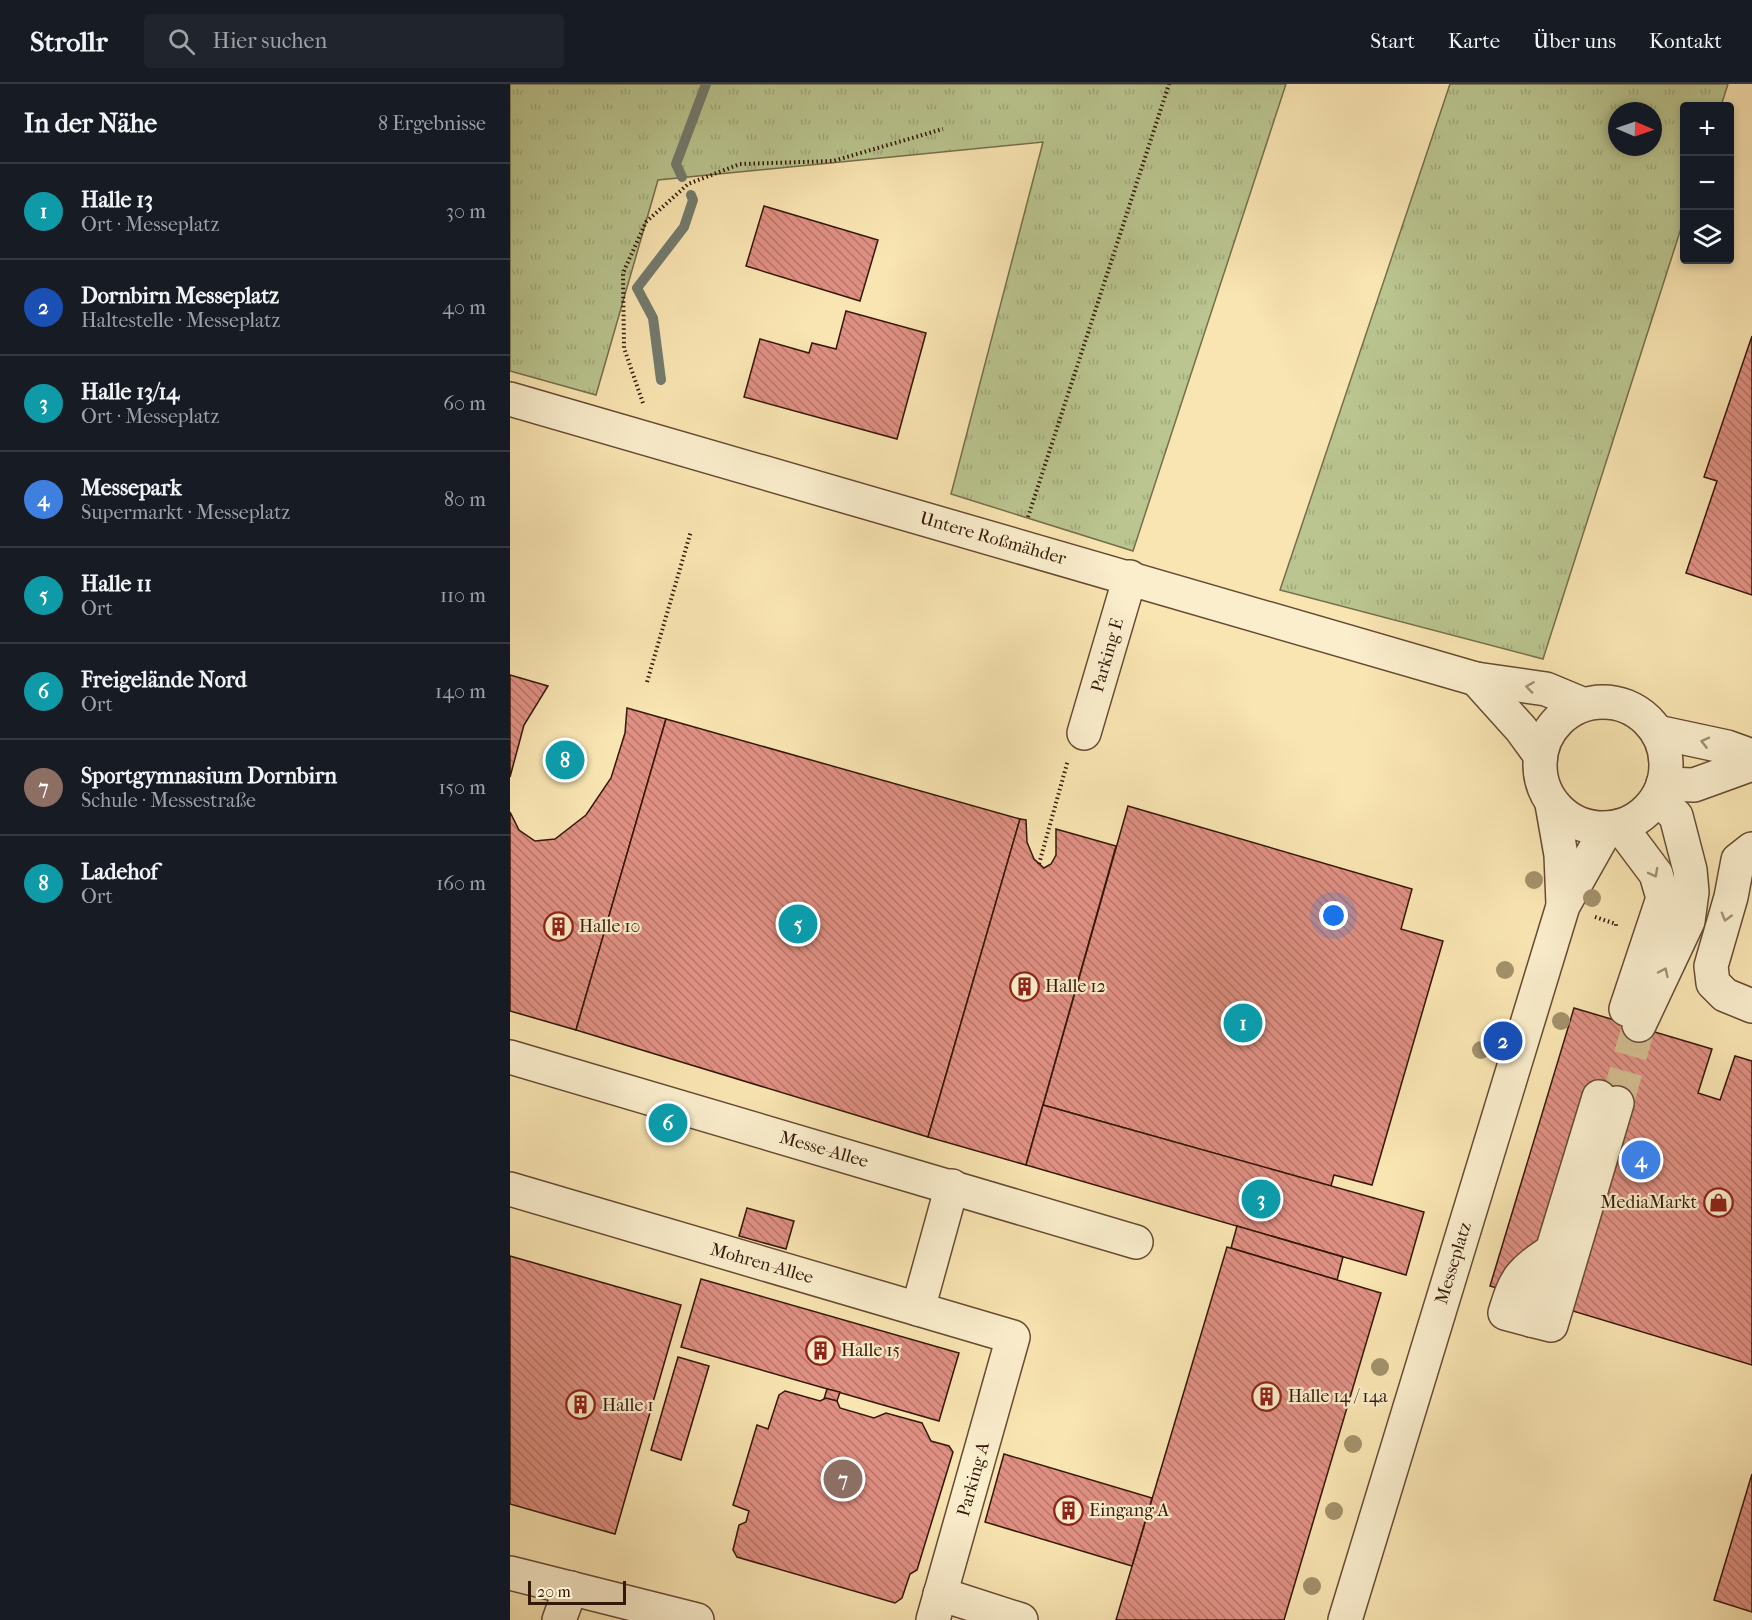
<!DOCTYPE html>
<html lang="de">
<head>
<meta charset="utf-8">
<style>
  body { margin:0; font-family:"IM FELL French Canon",serif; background:#20242c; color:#f1f3f6 }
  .controls { position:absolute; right:18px; top:18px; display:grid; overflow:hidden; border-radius:6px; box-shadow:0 3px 9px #0003 }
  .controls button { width:54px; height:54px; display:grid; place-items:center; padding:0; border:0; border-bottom:2px solid #363941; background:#171b24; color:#f1f3f6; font:30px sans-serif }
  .compass { position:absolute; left:1098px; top:18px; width:54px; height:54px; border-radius:50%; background:#171b24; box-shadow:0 3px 9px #0003; rotate:92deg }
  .scale { position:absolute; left:18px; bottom:15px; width:98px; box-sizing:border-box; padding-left:6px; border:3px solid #341809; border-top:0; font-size:16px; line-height:21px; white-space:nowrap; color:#341809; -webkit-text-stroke:4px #fbeecd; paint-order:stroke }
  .you { position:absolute; left:824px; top:832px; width:21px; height:21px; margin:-15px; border:4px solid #fff; border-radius:50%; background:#1a73e8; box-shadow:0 0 0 9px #1a73e833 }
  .badge { display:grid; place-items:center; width:39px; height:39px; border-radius:50%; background:#0b8043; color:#fff; font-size:20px; font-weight:700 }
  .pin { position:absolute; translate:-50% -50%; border:3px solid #fff; box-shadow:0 2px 6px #0006 }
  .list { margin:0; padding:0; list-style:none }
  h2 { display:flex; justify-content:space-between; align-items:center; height:78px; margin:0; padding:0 24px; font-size:26px }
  h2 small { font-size:20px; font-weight:400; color:#9ea1a6 }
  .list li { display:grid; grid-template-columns:39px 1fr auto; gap:18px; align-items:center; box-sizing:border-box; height:96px; padding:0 24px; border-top:2px solid #363941 }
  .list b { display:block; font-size:22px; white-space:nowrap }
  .list p { margin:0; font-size:20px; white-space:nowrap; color:#9ea1a6 }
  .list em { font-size:20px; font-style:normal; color:#9ea1a6 }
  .icon { flex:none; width:33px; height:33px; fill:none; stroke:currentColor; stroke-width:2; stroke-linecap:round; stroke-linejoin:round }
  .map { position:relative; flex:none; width:1242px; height:1536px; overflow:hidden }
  header { display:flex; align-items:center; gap:36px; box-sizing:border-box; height:84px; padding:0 30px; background:#171b24; border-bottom:2px solid #363941 }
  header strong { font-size:28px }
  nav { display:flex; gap:33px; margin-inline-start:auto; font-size:21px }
  .search { width:420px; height:54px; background:#20242c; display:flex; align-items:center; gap:15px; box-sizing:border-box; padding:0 21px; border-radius:6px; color:#9ea1a6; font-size:22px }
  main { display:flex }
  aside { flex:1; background:#171b24 }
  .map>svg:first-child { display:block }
</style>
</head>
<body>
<header>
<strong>Strollr</strong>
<div class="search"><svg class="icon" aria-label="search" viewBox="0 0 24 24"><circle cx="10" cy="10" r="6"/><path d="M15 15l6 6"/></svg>Hier suchen</div>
<nav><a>Start</a><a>Karte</a><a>Über uns</a><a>Kontakt</a></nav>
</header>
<main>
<aside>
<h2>In der Nähe<small>8 Ergebnisse</small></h2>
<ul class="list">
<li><span class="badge" style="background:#0f9aa8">1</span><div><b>Halle 13</b><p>Ort · Messeplatz</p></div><em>30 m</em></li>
<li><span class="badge" style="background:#1a4fb4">2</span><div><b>Dornbirn Messeplatz</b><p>Haltestelle · Messeplatz</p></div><em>40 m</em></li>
<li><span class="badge" style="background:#0f9aa8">3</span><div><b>Halle 13/14</b><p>Ort · Messeplatz</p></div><em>60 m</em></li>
<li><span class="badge" style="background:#3f7fe0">4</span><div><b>Messepark</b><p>Supermarkt · Messeplatz</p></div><em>80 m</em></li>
<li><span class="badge" style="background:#0f9aa8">5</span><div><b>Halle 11</b><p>Ort</p></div><em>110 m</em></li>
<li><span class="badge" style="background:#0f9aa8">6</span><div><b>Freigelände Nord</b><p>Ort</p></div><em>140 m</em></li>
<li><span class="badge" style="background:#8d6e63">7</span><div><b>Sportgymnasium Dornbirn</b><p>Schule · Messestraße</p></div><em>150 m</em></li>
<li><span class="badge" style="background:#0f9aa8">8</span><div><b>Ladehof</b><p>Ort</p></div><em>160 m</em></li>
</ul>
</aside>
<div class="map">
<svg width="1242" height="1536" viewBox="0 0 1242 1536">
  <defs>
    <pattern id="grass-tufts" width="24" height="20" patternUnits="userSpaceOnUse" patternTransform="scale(1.5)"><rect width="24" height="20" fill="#bac58f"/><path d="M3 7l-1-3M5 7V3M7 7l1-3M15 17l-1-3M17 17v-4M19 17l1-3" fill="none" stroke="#a0a87a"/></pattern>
    <pattern id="building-back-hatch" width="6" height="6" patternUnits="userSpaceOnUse" patternTransform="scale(1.5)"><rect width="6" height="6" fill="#e09083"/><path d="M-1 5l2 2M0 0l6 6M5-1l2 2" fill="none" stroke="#b67569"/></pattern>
  </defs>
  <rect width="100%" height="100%" fill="#f9e5b2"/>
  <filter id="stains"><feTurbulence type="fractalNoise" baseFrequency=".00333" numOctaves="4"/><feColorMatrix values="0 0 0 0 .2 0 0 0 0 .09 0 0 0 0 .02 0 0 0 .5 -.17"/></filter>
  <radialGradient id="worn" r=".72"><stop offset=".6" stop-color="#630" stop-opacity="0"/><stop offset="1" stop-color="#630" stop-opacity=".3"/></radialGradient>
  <g fill="url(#grass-tufts)" stroke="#776e4c" stroke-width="1.5" fill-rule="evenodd">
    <path d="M 0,0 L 776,0 L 623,467 L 441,410 L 533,58 L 148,96 L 86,311 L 0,287 Z"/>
    <path d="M 940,0 L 1218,0 L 1211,22 L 1174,22 L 1174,135 L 1033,575 L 770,506 ZM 1107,27 L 1143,27 L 1143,63 L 1107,63 Z"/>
  </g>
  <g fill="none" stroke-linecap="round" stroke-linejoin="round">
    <g stroke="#747c6f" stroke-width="10">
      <path d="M 172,93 L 166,80 L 196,0"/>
      <path d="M 151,296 L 143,234 L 127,204 L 174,143 L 183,116 L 181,111"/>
    </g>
  </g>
  <g fill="url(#building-back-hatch)" stroke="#341809" stroke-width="1.5">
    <path d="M 254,122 L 368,156 L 350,217 L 236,182 Z"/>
    <path d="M 336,227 L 416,249 L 387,355 L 234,313 L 250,255 L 299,269 L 302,259 L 326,265 Z"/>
    <path d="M 1242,252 L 1242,511 L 1176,489 L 1207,397 L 1194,393 Z"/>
    <path d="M 0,591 L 38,602 L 14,641 L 0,693 Z"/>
    <path d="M 117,624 L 156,635 L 66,946 L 0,927 L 0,728 L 9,746 L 25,757 L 45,755 L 76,731 L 101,694 L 115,649 Z"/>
    <path d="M 156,635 L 510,735 L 418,1053 L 66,946 Z"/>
    <path d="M 618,722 L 902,805 L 891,845 L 933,857 L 862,1101 L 824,1091 L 821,1102 L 533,1021 Z"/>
    <path d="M 510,735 L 516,736 L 517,758 L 524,775 L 534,784 L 541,780 L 546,771 L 546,745 L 606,762 L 516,1081 L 418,1053 Z"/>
    <path d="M 1064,924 L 1202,965 L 1188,1009 L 1210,1016 L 1225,972 L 1242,977 L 1242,1281 L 980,1202 Z"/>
    <path d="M 533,1021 L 914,1128 L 896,1191 L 516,1081 Z"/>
    <path d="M 237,1124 L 284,1137 L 276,1165 L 229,1152 Z"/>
    <path d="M 727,1142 L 833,1173 L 827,1196 L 721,1164 Z"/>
    <path d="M 717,1163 L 871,1209 L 774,1536 L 606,1536 Z"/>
    <path d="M 0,1172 L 171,1221 L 105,1450 L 0,1420 Z"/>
    <path d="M 191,1195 L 449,1269 L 429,1337 L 171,1263 Z"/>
    <path d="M 168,1273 L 199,1282 L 171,1376 L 141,1366 Z"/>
    <path d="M 317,1305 L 330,1308 L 327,1317 L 314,1315 Z"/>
    <path d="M 275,1307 L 310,1317 L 316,1314 L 327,1317 L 330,1324 L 364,1334 L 376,1329 L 412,1339 L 421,1357 L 439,1362 L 443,1368 L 407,1486 L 400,1490 L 392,1514 L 385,1519 L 227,1473 L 223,1466 L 229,1441 L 236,1438 L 239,1427 L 223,1421 L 247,1341 L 258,1345 L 269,1311 Z"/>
    <path d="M 494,1370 L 642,1414 L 622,1482 L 475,1438 Z"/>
    <path d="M 1242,1390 L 1242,1528 L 1204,1516 Z"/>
  </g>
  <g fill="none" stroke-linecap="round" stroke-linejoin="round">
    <path stroke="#d2bc90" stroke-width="33" stroke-dasharray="33 16" stroke-linecap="butt" d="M 1107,1019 L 1129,941"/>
    <defs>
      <g id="minor">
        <path d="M 0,315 L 966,595 L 1036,605 L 1072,620"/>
        <path d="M 966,595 L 1011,645 L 1030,671"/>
        <circle cx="1093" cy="681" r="63"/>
        <path d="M 1147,648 L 1217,663 L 1242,672"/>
        <path d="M 574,649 L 620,493"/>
        <path d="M 1153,700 L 1184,701 L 1242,680"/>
        <path d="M 1042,720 L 1051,771 L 1053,820"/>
        <path d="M 1110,742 L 1146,790 L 1153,814 L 1116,925"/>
        <path d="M 1242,765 L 1228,776 L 1221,813 L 1201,882 L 1203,899 L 1215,911 L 1242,922"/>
        <path d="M 1129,941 L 1178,837 L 1182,808 L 1180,786 L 1166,732 L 1147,714"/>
        <path d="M 0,973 L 626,1158"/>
        <path d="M 1089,1013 L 1021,1236 L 1041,1241 L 1107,1019"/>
        <path d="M 0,1105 L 503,1253 L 423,1536"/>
        <path d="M 408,1225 L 442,1102"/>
        <path d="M 1021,1236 L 995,1229 C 1006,1192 1011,1188 1042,1167"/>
        <path d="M 0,1489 L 187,1536"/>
        <path d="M 430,1510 L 511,1536"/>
        <path d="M 49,1536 L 61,1504"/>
        <path d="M 835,1536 L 1053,822 L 1097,744"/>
      </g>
    </defs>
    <use href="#minor" stroke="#654b33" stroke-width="36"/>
    <g stroke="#341809" stroke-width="4" stroke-dasharray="1.5 3" stroke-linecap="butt">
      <path d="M 133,319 L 114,264 L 113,189 L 136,138 L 178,100 L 230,80 L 323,77 L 433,45"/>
      <path d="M 518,433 L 659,0"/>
      <path d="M 137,598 L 181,447"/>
      <path d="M 529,780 L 558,676"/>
      <path d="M 1085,833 L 1106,840 L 1106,843"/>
    </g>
    <use href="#minor" stroke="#fbeecd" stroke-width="33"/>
  </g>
  <g fill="#a3916b">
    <circle cx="1024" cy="796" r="9"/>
    <circle cx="1082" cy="814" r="9"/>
    <circle cx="995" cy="886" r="9"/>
    <circle cx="1051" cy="937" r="9"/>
    <circle cx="971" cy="966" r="9"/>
    <circle cx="870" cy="1283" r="9"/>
    <circle cx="843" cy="1360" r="9"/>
    <circle cx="824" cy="1427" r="9"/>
    <circle cx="802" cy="1502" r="9"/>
  </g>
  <defs><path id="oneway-chevron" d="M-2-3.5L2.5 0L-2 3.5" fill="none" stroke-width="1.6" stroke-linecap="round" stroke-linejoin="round" transform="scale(1.5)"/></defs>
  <g stroke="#a18e75">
    <use href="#oneway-chevron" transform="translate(1020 603) rotate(-172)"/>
    <use href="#oneway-chevron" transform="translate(1195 658) rotate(-166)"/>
    <use href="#oneway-chevron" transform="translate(1144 789) rotate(62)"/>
    <use href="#oneway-chevron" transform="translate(1216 833) rotate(106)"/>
    <use href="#oneway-chevron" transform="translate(1154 888) rotate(-65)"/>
  </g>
  <defs>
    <symbol id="building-ring" viewBox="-11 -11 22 22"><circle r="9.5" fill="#fbeecd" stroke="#8f2418" stroke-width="1.5"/><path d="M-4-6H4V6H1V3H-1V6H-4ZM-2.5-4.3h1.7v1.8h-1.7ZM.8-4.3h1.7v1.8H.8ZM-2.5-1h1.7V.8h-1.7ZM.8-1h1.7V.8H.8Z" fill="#8f2418"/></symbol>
    <symbol id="shop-ring" viewBox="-11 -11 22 22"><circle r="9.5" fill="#fbeecd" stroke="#8f2418" stroke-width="1.5"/><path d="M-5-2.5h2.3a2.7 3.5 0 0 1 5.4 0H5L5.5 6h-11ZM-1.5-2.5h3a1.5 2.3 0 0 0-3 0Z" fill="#8f2418"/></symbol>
  </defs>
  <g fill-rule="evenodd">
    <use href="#building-ring" x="32" y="826" width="33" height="33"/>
    <use href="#building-ring" x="498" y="886" width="33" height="33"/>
    <use href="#shop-ring" x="1192" y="1102" width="33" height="33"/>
    <use href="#building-ring" x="294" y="1250" width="33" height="33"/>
    <use href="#building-ring" x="740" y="1296" width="33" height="33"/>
    <use href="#building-ring" x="54" y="1304" width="33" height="33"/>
    <use href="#building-ring" x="542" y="1410" width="33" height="33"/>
  </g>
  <g text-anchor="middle" stroke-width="4.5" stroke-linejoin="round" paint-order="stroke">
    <g font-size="18" fill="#341809" stroke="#fbeecd">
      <text transform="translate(483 454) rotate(16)" y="6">Untere Roßmähder</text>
      <text transform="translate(597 571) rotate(-74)" y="6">Parking E</text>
      <text transform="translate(314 1065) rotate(16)" y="6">Messe-Allee</text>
      <text transform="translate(252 1179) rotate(16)" y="6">Mohren-Allee</text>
      <text transform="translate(943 1179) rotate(-73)" y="6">Messeplatz</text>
      <text transform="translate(463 1395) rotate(-74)" y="6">Parking A</text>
    </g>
    <g font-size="18" fill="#341809" stroke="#fbeecd" text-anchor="start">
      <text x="69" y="848">Halle 10</text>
      <text x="535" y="908">Halle 12</text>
      <text x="1187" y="1124" text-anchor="end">MediaMarkt</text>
      <text x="331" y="1272">Halle 15</text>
      <text x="778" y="1318">Halle 14 / 14a</text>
      <text x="92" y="1327">Halle 1</text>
      <text x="579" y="1432">Eingang A</text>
    </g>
  </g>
  <rect width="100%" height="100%" filter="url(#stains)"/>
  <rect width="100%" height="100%" fill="url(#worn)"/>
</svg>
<div class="controls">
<button>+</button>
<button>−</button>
<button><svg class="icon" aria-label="layers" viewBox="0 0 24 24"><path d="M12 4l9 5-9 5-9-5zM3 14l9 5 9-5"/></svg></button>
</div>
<svg class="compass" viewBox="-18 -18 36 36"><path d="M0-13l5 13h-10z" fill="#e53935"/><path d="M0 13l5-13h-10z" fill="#9ea1a6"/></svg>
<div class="scale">20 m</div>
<div class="you"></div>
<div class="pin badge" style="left:733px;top:939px;background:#0f9aa8">1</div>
<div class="pin badge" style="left:993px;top:957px;background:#1a4fb4">2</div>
<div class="pin badge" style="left:751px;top:1115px;background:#0f9aa8">3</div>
<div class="pin badge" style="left:1131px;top:1076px;background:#3f7fe0">4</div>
<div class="pin badge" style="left:288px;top:840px;background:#0f9aa8">5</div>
<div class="pin badge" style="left:158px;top:1039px;background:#0f9aa8">6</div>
<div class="pin badge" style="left:333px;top:1395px;background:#8d6e63">7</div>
<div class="pin badge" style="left:55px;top:676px;background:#0f9aa8">8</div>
</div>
</main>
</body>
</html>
